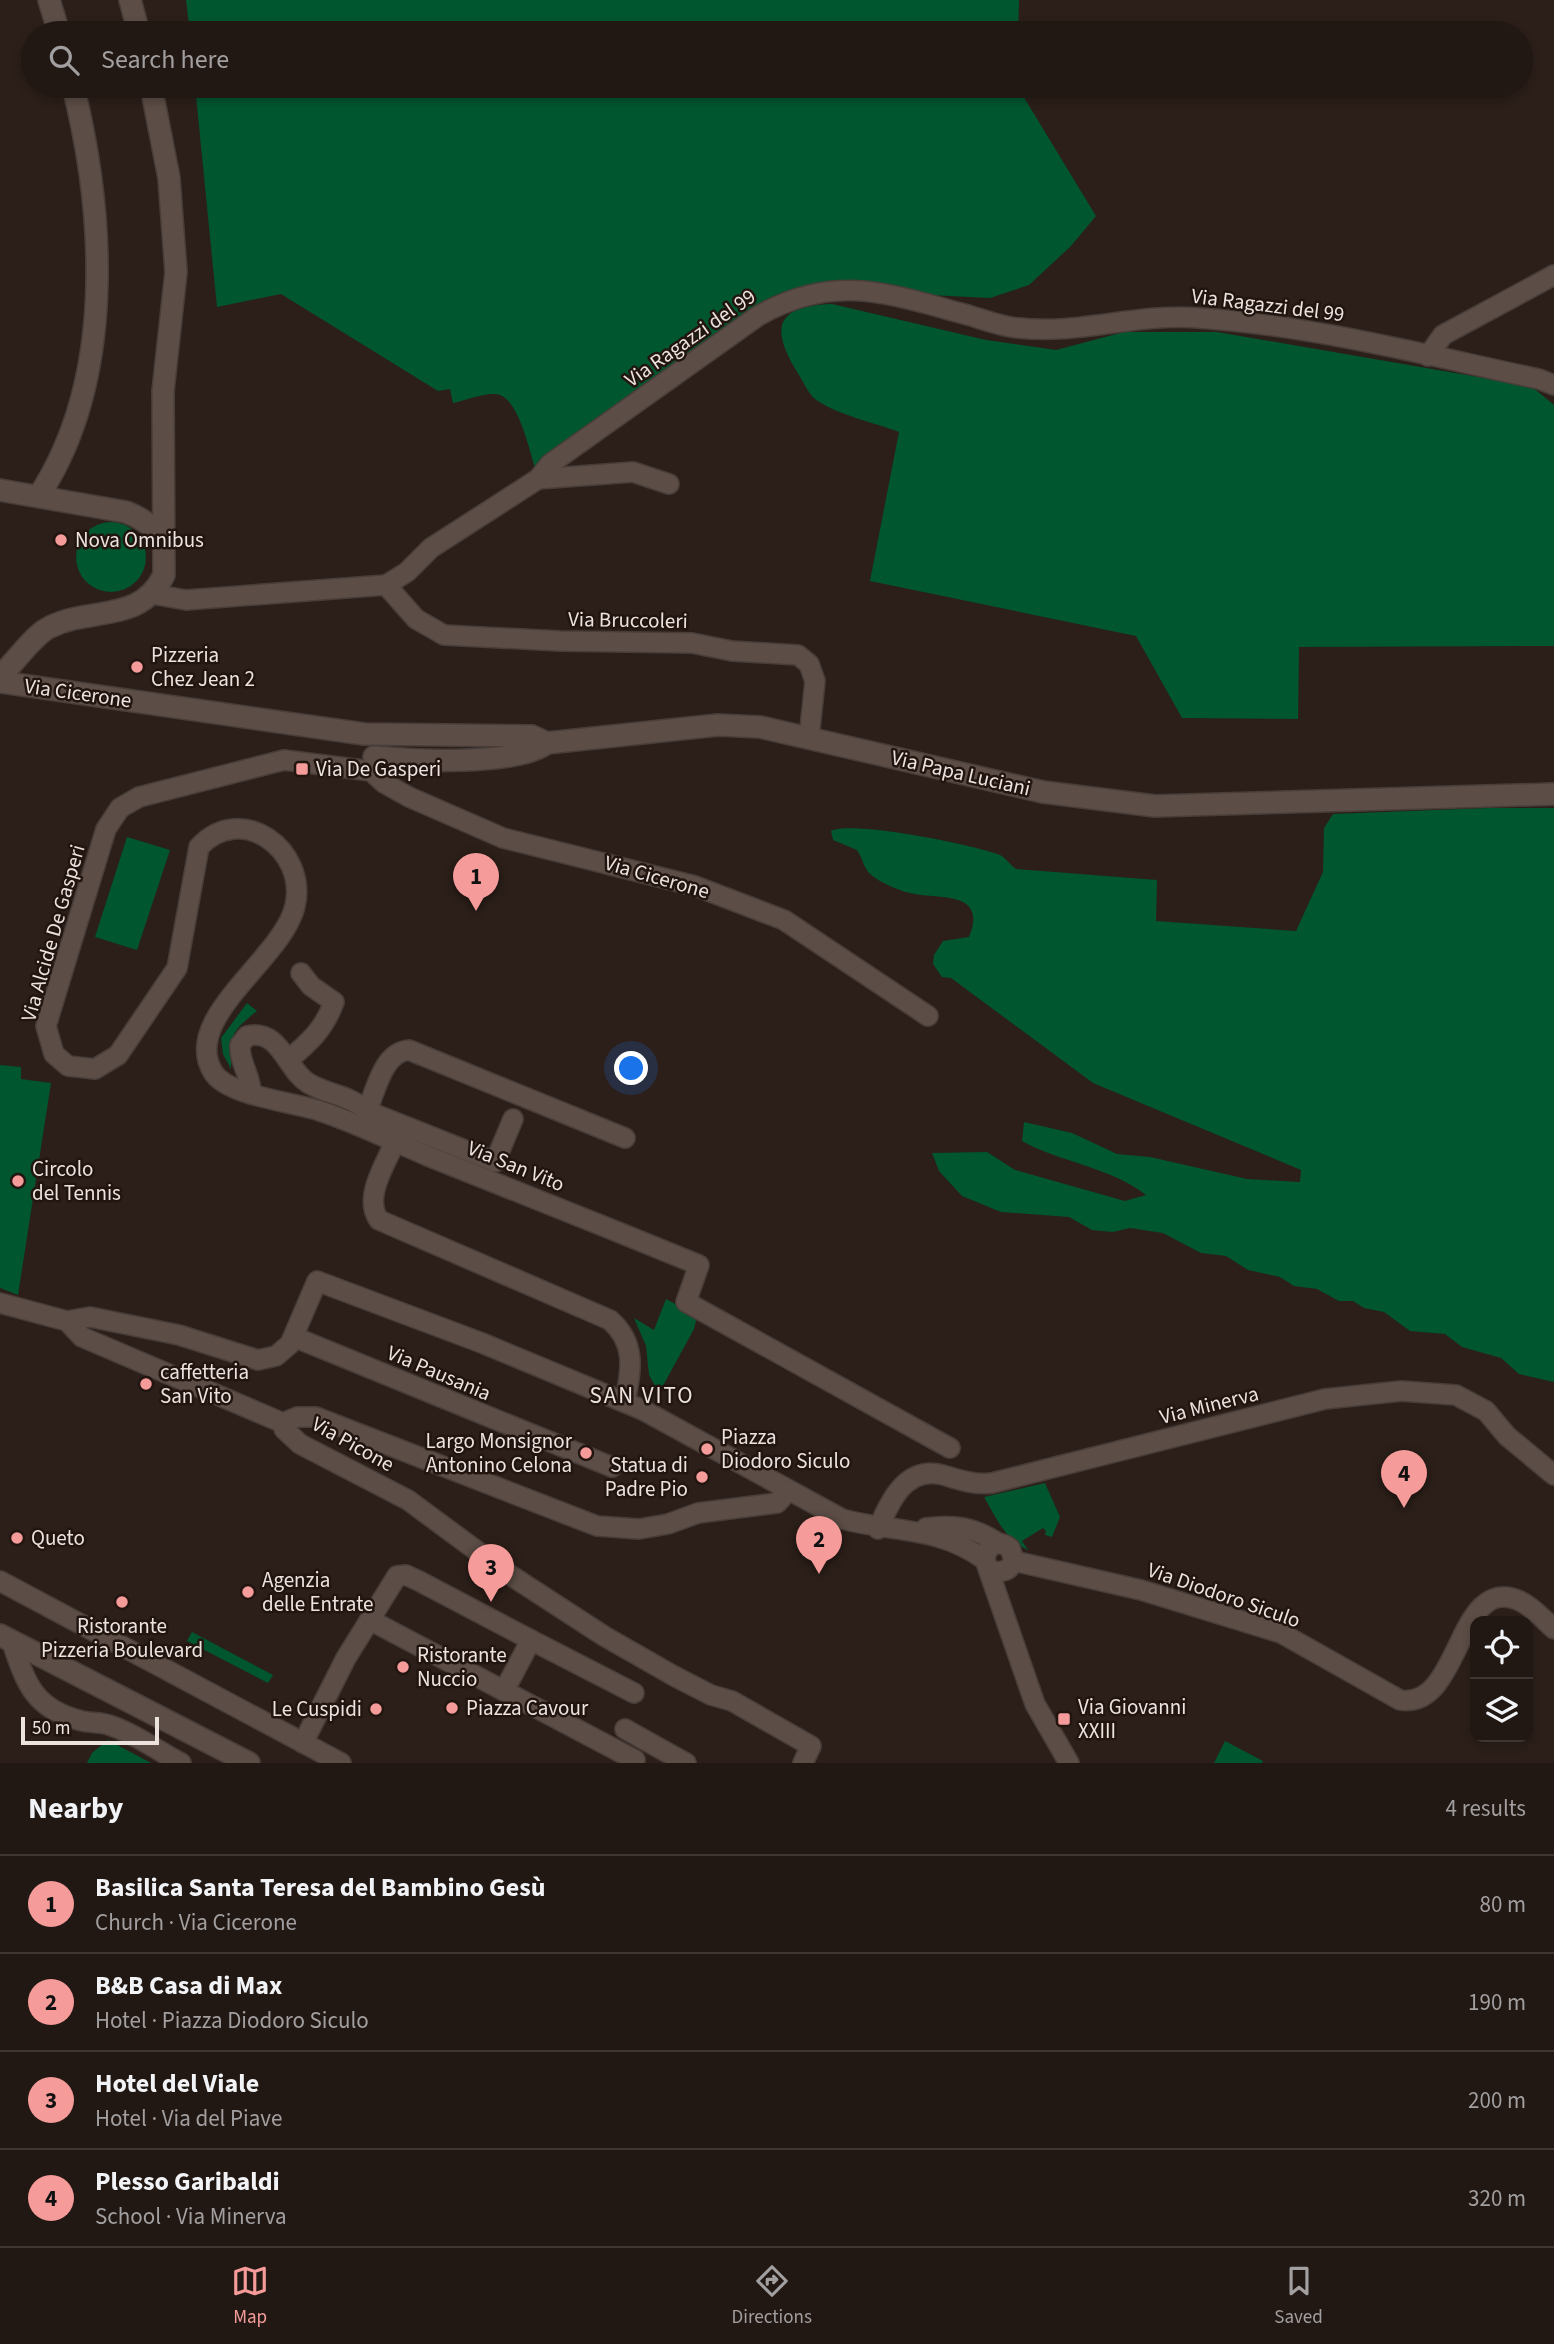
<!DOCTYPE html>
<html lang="en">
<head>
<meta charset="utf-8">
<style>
  body { margin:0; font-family:"Source Sans 3",sans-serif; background:#2d2421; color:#f1f3f6 }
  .controls { position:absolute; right:21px; bottom:21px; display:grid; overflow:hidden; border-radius:14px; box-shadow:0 4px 10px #0003 }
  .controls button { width:63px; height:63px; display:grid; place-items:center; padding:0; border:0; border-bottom:2px solid #3e3633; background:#211713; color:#f1f3f6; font:35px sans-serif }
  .scale { position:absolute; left:21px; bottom:18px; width:138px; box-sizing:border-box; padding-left:7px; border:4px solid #ece3df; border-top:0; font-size:19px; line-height:24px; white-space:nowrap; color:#ece3df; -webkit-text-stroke:5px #221510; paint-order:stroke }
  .you { position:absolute; left:632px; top:1069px; width:24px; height:24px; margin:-18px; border:5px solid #fff; border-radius:50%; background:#1a73e8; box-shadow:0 0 0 10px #1a73e833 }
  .badge { display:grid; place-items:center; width:46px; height:46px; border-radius:50%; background:#f59b99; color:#111; font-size:23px; font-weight:700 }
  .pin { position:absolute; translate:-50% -58px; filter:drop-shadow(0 2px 4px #0008) }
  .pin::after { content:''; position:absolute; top:37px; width:24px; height:21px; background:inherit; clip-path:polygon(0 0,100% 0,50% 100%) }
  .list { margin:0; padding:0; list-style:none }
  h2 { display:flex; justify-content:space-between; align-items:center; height:91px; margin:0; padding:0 28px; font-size:30px }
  h2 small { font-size:23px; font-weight:400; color:#a29fa0 }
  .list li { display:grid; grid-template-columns:46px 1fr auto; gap:21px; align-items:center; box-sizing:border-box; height:98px; padding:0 28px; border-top:2px solid #3e3633 }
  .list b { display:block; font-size:26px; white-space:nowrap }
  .list p { margin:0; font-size:23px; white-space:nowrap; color:#a29fa0 }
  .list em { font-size:23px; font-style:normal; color:#a29fa0 }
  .icon { flex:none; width:38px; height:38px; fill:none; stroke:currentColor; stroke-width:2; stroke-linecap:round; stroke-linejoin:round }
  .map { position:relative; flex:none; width:1554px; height:1763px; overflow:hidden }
  .search { position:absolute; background:#211713; box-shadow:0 4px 10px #0003; left:21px; right:21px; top:21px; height:77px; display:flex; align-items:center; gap:18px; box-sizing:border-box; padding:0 24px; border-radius:38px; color:#a29fa0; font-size:26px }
  .sheet { height:483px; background:#211713 }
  nav { display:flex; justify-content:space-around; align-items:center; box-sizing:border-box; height:98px; border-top:2px solid #3e3633; background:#211713; font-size:19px; color:#a29fa0 }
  nav a { display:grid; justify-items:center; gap:4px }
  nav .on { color:#f59b99 }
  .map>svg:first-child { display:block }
</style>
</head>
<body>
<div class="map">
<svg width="1554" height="1763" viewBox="0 0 1554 1763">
  <rect width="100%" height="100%" fill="#2c1f19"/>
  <g fill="#00562f">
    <path d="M 186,0 L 1019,0 L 1018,33 L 190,33 Z"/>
    <path d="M 195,86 L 1017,86 L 1096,216 L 1070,247 L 1029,285 L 990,298 L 929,295 L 851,280 L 826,281 L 775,298 L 535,468 C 529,449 518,396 496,394 C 483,393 466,400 453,403 L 450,389 L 438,391 L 281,294 L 217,307 Z"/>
    <path d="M 832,304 L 986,340 L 1056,350 L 1124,332 L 1217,332 L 1531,386 L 1554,405 L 1554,646 L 1299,647 L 1298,719 L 1182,718 L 1136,636 L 870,581 L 899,432 C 876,423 838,415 818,401 C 810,397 804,383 799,375 C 770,329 774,306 832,304 Z"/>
    <circle cx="111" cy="557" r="35"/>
    <path d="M 1488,808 L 1554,808 L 1554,1382 L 1519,1374 L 1501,1358 L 1462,1347 L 1445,1334 L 1410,1331 L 1384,1312 L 1364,1308 L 1353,1301 L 1339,1301 L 1317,1289 L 1294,1286 L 1280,1277 L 1248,1270 L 1226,1256 L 1201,1253 L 1163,1233 L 1130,1228 L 1113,1232 L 1092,1230 L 1069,1217 L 1001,1212 L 962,1196 L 939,1171 L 932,1153 L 987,1152 L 1015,1170 L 1125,1201 L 1146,1195 C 1110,1167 1062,1163 1022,1141 L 1024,1122 L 1072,1133 L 1117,1154 L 1150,1157 L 1247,1179 L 1300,1182 L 1301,1170 L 1093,1083 L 951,978 L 942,977 L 933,964 L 934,955 L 943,941 L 969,937 C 988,891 940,899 915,894 C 902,892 885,885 874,877 C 863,870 864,860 857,850 L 833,840 L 831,831 C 852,820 975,845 1000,855 C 1006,858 1010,865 1016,869 L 1157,880 L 1156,921 L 1296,931 L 1323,872 L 1324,828 L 1333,814 Z"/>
    <path d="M 127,837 L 170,850 L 137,950 L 95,937 Z"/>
    <path d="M 247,1003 L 257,1011 C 227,1035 233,1034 231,1069 L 223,1054 L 221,1038 Z"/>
    <path d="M 0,1065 L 21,1067 L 21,1079 L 51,1083 L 18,1295 L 0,1288 Z"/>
    <path d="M 666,1299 L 697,1316 L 694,1329 L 659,1393 L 649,1375 L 646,1346 L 634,1318 L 654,1330 Z"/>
    <path d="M 1045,1483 L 1060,1517 L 1052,1537 L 1045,1535 L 1046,1531 L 1043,1528 L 1022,1541 L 1028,1550 C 1006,1541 995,1516 984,1497 Z"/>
    <path d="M 192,1632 L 273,1675 L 268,1683 L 187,1641 Z"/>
    <path d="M 108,1740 L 151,1763 L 87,1763 L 92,1753 Z"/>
    <path d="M 1225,1741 L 1263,1761 L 1262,1763 L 1214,1763 Z"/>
  </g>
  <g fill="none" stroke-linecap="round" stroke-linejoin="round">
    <defs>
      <g id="street">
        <path d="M 1428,356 L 1443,335 L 1554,275"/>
        <path d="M 538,479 L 633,472 L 669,484"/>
        <path d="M 386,585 L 416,619 L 444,635 L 560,641 L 692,643 L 732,651 L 798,655 L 809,664 L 815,681 L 809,738"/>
        <path d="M 152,594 L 186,600 L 386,585 L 407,572 L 431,548 L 538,479 L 550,464 L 758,316 C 835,272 889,294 968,315 C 985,320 1002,327 1019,328 C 1079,335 1136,313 1199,318 C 1314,326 1426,355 1539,379 L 1554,385"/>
        <path d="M 928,1016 L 784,920 L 695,886 L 503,838 L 409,797 L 384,783 L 371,771 L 284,760 L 139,797 L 120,808 L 106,829 L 46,1026 L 54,1054 L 68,1066 L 95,1069 L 118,1055 L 177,968 L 199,847 C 241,801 308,850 295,906 C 283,959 180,1018 213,1072 C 227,1096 294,1102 320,1111 C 357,1123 392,1141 428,1156 C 519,1192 609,1228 699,1265 L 686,1302 L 950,1448"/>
        <path d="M 288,1060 C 310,1042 324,1029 334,1002 L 311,986 L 301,973"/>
        <path d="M 251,1093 C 251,1075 239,1063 240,1045 L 247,1036 C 280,1028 286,1069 308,1083 C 328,1095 350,1095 367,1111 L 495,1162 L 513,1119"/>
        <path d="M 367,1111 C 376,1090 383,1052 409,1050 L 625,1138"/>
        <path d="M 395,1142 C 385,1165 363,1198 379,1220 L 610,1320 C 637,1344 631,1370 625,1402"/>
        <path d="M 0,1303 L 67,1321 L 90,1317 L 179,1335 L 258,1360 L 276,1356 L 290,1344 L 317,1281 L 482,1343 L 643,1410 L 842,1519 C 894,1533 939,1526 985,1560"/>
        <path d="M 67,1321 L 82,1337 L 283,1423 L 284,1429 L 300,1444 L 408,1500 L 504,1571 L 604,1636 L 674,1676 L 711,1695 L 732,1701 L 811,1746 L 803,1763"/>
        <path d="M 294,1337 L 612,1467"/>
        <path d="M 283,1423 L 297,1417 L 316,1417 L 597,1526 L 639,1529 L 668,1524 L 698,1513 L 777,1503 L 788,1491"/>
        <path d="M 926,1528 C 954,1524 974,1527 998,1543"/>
        <path d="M 878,1529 C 890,1501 906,1465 943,1475 C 960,1480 974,1485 992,1483 L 1325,1399 L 1401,1391 L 1456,1395 L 1486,1411 L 1507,1436 L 1554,1475"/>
        <path d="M 1014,1561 L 1141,1590 L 1281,1633 L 1400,1700 C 1462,1710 1456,1572 1520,1601 C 1533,1607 1544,1620 1554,1629"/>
        <path d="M 989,1569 C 999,1574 1009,1572 1014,1561 L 1010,1548 C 998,1539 986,1545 985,1560 L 1035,1704 L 1069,1763"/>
        <path d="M 0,1581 L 341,1763"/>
        <path d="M 370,1620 L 635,1760 L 633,1763"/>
        <path d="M 531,1640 L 634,1693"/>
        <path d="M 12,1642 C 26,1684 34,1709 82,1721 C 91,1723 101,1722 109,1725 C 134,1733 158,1751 181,1763"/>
        <path d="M 625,1729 L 686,1763"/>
        <path d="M 303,1743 L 346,1658 L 397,1576 L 406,1575 L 419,1581 L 531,1640 L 504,1691"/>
      </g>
      <g id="secondary">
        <path d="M 49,0 L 59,33"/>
        <path d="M 130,0 L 139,33"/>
        <path d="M 0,490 L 126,512 C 144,519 159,529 164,548"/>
        <path d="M 40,494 C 115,378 105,215 73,86"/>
        <path d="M 0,676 C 15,663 33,635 50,627 C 92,606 140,624 164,575 L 163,391 L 176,272 L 169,178 L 151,86"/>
        <path d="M 0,682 L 364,734 L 532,736 L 547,743"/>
        <path d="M 374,757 C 413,761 517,766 547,743 L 718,725 L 760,727 L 1043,792 L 1155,806 L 1554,794"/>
        <path d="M 0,1635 L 249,1763"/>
      </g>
    </defs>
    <use href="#street" stroke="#483d39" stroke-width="22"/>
    <use href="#secondary" stroke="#483d39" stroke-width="24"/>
    <use href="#street" stroke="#5c4d46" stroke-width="19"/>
    <use href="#secondary" stroke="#5c4d46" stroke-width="21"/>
  </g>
  <g fill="#f59b99" stroke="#221510" stroke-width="2.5">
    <circle cx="61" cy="540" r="7"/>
    <circle cx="137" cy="667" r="7"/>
    <rect x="295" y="762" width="14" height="14" rx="3.5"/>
    <circle cx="18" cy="1181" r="7"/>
    <circle cx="146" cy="1384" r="7"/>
    <circle cx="707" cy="1449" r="7"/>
    <circle cx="586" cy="1453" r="7"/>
    <circle cx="702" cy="1477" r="7"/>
    <circle cx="17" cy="1538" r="7"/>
    <circle cx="248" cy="1592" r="7"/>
    <circle cx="122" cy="1602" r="7"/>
    <circle cx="403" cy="1667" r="7"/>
    <circle cx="452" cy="1708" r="7"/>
    <circle cx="376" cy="1709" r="7"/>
    <rect x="1057" y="1712" width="14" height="14" rx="3.5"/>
  </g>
  <g text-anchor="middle" stroke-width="5" stroke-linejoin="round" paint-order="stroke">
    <g font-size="21" fill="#ece3df" stroke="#221510">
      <text transform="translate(1268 305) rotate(7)" y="7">Via Ragazzi del 99</text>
      <text transform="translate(690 338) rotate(-35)" y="7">Via Ragazzi del 99</text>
      <text transform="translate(628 620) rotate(1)" y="7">Via Bruccoleri</text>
      <text transform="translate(78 693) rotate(8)" y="7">Via Cicerone</text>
      <text transform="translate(961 773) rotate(13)" y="7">Via Papa Luciani</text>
      <text transform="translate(657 877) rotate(16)" y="7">Via Cicerone</text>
      <text transform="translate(53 933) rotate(-74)" y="7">Via Alcide De Gasperi</text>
      <text transform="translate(516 1166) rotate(22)" y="7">Via San Vito</text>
      <text transform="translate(439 1373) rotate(23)" y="7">Via Pausania</text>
      <text transform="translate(1209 1405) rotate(-14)" y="7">Via Minerva</text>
      <text transform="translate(353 1444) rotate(29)" y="7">Via Picone</text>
      <text transform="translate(1224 1595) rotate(19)" y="7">Via Diodoro Siculo</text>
    </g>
    <g font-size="21" fill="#ece3df" stroke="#221510" text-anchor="start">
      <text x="75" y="547">Nova Omnibus</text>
      <text x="151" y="662">Pizzeria<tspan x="151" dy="24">Chez Jean 2</tspan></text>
      <text x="316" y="776">Via De Gasperi</text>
      <text x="32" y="1176">Circolo<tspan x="32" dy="24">del Tennis</tspan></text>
      <text x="160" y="1379">caffetteria<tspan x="160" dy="24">San Vito</tspan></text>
      <text x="721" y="1444">Piazza<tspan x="721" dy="24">Diodoro Siculo</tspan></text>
      <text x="572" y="1448" text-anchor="end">Largo Monsignor<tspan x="572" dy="24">Antonino Celona</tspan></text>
      <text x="688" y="1472" text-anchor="end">Statua di<tspan x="688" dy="24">Padre Pio</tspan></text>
      <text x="31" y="1545">Queto</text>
      <text x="262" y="1587">Agenzia<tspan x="262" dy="24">delle Entrate</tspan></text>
      <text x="122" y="1633" text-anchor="middle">Ristorante<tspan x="122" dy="24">Pizzeria Boulevard</tspan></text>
      <text x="417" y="1662">Ristorante<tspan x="417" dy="24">Nuccio</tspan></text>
      <text x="1078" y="1714">Via Giovanni<tspan x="1078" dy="24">XXIII</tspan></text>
      <text x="466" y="1715">Piazza Cavour</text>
      <text x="362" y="1716" text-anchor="end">Le Cuspidi</text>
    </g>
    <g font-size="23" letter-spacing="2" fill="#ece3df" stroke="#221510">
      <text x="642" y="1403">SAN VITO</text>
    </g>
  </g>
</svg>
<div class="controls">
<button><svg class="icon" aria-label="locate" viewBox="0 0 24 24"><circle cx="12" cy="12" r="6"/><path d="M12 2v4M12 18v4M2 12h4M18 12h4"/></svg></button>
<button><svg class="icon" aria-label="layers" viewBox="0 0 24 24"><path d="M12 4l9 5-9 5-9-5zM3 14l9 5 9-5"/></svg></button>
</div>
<div class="scale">50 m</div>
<div class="you"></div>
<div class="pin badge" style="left:476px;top:911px">1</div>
<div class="pin badge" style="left:819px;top:1574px">2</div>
<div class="pin badge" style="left:491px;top:1602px">3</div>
<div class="pin badge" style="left:1404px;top:1508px">4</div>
<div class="search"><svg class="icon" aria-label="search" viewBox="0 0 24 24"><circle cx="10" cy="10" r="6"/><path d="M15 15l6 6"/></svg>Search here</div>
</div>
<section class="sheet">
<h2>Nearby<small>4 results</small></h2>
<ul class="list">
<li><span class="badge">1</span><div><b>Basilica Santa Teresa del Bambino Gesù</b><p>Church · Via Cicerone</p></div><em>80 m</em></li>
<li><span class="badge">2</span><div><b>B&amp;B Casa di Max</b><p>Hotel · Piazza Diodoro Siculo</p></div><em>190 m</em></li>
<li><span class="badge">3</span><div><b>Hotel del Viale</b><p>Hotel · Via del Piave</p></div><em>200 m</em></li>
<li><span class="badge">4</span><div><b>Plesso Garibaldi</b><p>School · Via Minerva</p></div><em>320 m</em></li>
</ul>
</section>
<nav>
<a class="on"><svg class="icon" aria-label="map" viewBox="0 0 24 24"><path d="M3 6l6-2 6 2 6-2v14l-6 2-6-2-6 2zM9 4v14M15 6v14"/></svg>Map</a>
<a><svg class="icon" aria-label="directions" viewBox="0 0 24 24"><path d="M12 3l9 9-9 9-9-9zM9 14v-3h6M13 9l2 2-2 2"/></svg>Directions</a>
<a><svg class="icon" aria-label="saved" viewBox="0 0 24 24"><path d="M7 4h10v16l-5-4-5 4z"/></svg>Saved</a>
</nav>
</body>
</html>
